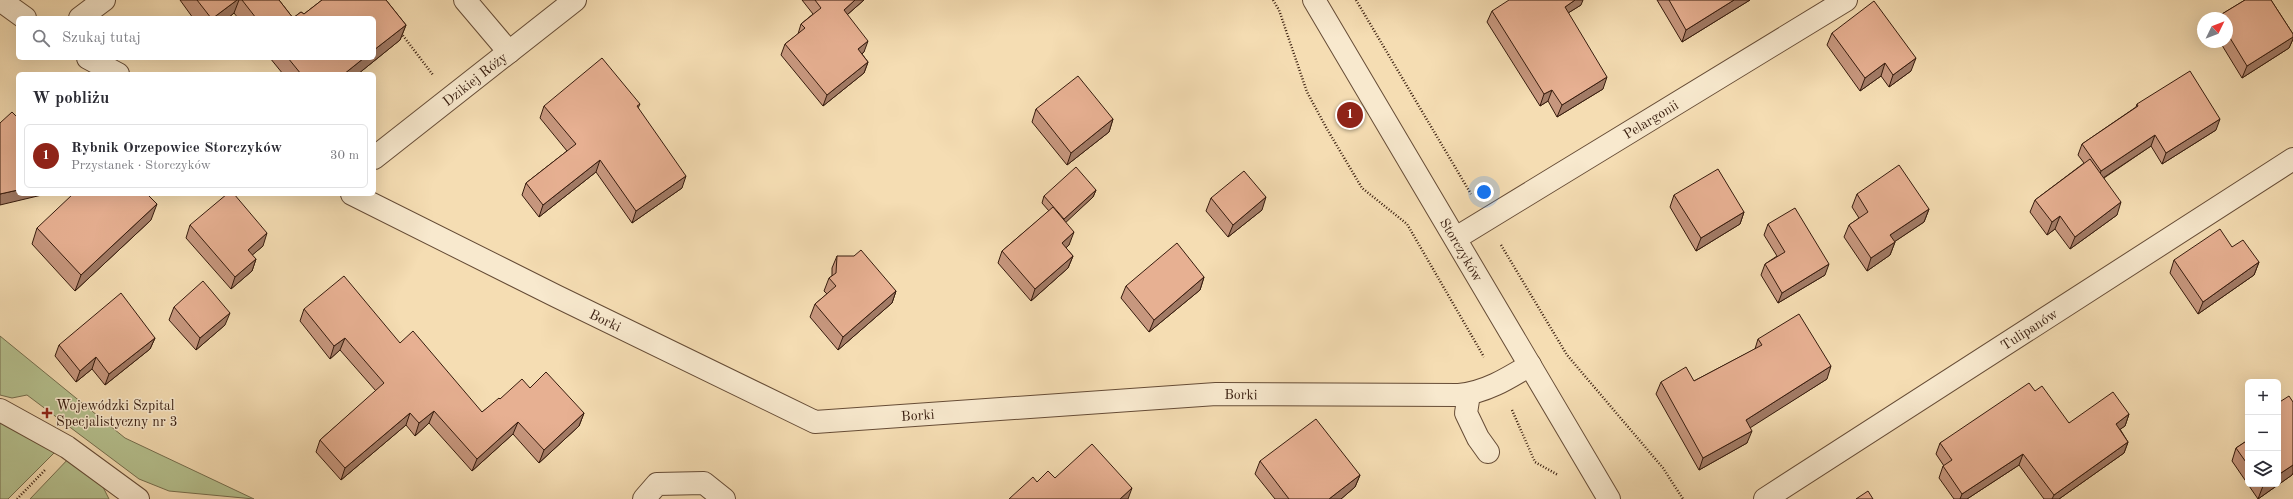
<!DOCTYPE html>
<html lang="pl">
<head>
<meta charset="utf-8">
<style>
  body { margin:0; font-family:"Old Standard TT",serif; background:#f2f2f3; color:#2b2b33 }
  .controls { position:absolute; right:12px; bottom:12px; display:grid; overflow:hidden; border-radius:6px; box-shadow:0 4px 16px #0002 }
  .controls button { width:36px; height:36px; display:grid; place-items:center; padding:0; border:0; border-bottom:1px solid #e1e1e2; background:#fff; color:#2b2b33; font:20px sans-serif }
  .compass { position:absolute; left:2197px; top:12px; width:36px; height:36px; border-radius:50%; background:#fff; box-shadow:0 4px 16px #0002; rotate:47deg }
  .you { position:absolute; left:1484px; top:192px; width:14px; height:14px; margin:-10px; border:3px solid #fff; border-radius:50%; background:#1a73e8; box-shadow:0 0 0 6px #1a73e833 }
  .badge { display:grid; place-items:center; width:26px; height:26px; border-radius:50%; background:#8f2418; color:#fff; font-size:13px; font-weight:700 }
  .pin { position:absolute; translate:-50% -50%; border:2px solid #fff; box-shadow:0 1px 4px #0006 }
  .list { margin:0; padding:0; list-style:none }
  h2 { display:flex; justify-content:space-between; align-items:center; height:52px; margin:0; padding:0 16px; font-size:17px }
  h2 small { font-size:13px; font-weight:400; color:#7c7c81 }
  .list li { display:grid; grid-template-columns:26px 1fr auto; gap:12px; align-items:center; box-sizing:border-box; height:64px; margin:0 8px 8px; padding:0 8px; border:1px solid #e1e1e2; border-radius:6px }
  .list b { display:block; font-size:15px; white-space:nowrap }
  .list p { margin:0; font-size:13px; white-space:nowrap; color:#7c7c81 }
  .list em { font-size:13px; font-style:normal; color:#7c7c81 }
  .icon { flex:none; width:22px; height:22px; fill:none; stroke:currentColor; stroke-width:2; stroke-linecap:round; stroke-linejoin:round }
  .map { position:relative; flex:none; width:2293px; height:499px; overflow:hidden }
  .search { position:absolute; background:#fff; box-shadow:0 4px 16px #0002; left:16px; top:16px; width:360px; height:44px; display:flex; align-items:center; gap:10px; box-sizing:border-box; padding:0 14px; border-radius:6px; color:#7c7c81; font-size:15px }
  .panel { position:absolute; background:#fff; box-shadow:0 4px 16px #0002; left:16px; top:72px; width:360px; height:124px; border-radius:6px }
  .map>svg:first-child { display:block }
</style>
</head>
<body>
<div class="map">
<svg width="2293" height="499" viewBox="0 0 2293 499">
  <rect width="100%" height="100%" fill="#f5ddb3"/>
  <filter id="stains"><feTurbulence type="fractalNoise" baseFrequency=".005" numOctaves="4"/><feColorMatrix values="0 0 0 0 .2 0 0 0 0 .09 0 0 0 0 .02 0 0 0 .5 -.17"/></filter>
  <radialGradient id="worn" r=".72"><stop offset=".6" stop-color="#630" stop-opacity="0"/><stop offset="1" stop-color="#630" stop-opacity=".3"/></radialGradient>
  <g fill="#b6c290" stroke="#766e4e">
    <path d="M 0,336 L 125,438 L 254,499 L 169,491 L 139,479 L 27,395 L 12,398 L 0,395 Z"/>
    <path d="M 0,411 L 60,447 L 8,499 L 0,499 Z"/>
    <path d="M 71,456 L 101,483 L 109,499 L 30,499 Z"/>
  </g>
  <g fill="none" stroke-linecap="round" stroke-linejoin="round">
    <defs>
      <g id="minor">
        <path d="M 0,0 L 25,18"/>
        <path d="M 465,0 L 509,52"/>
        <path id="s1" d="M 1314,0 L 1609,499"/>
        <path d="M 80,18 L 104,0"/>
        <path d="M 88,58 L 118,74"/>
        <path id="s2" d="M 374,158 L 575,0"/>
        <path id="s3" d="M 352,194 L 556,296 L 815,422 L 1216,394 L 1459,395 C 1486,392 1507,379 1530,365"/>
        <path id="s4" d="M 1456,238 L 1846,0"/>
        <path d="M 1469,394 L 1466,413 L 1478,438 L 1488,452"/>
        <path d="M 0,410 L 67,447 L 138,499"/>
        <path d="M 644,499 L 657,484 L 704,483 L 724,499"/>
        <path id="s5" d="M 1765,499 L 2293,159"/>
      </g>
    </defs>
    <use href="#minor" stroke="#664c36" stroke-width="24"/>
    <g stroke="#361b0d" stroke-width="2.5" stroke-dasharray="1 2" stroke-linecap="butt">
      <path d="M 1273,0 L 1279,10 L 1307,92 L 1327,129 L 1362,188 L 1407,224 L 1484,357"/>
      <path d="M 1356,0 L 1471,194"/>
      <path d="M 401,33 L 433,75"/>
      <path d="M 1501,245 L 1567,355 L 1663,468 L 1683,499"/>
      <path d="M 1512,410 L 1535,462 L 1558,475"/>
      <path d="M 17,499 L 46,469"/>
    </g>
    <use href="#minor" stroke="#f8e9ce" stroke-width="22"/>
  </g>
  <g fill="#c7977e" stroke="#361b0d">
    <path d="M 180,0 L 279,0 L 293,18 L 301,12 L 304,14 L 322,0 L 386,0 L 406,25 L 400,40 L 358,74 L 283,74 L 270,58 L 374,58 L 374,18 L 238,18 L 234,13 L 228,18 L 193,18 Z"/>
    <path d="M 802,0 L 864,0 L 847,15 L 864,52 L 862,54 L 868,62 L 864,73 L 823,106 L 781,55 L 785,44 L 798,34 L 801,24 L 813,14 Z"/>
    <path d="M 1657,0 L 1750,0 L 1682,42 Z"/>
    <path d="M 2245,0 L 2271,0 L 2293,34 L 2293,39 L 2289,48 L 2242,78 L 2220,42 L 2227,42 L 2227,18 L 2217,18 L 2217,17 Z"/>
    <path d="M 1581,5 L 1568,13 L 1603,89 L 1557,117 L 1548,101 L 1540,106 L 1487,22 L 1492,11 Z"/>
    <path d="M 1832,33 L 1911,71 L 1889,87 L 1881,76 L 1860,91 L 1827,45 Z"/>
    <path d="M 640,104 L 638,108 L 682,188 L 632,223 L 596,172 L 539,217 L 522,195 L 526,183 L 567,151 L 540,118 L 544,106 Z"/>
    <path d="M 2137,104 L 2216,130 L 2162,164 L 2151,146 L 2104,178 L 2117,215 L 2070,249 L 2055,229 L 2047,235 L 2030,212 L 2035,200 L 2084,163 L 2078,155 L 2082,144 L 2136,107 Z"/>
    <path d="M 1036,109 L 1113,119 L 1109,132 L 1067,165 L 1032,122 Z"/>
    <path d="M 1096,190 L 1093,197 L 1065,222 L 1069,245 L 1066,248 L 1073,256 L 1068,268 L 1031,301 L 998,263 L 1002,251 L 1049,211 L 1042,203 L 1044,196 Z"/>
    <path d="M 1857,194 L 1929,209 L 1924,222 L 1894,242 L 1895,242 L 1890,255 L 1867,271 L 1844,237 L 1849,225 L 1859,218 L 1852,207 Z"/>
    <path d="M 1674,195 L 1744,212 L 1740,224 L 1696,251 L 1670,207 Z"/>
    <path d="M 1211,198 L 1262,210 L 1228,237 L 1206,211 Z"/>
    <path d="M 151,220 L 75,291 L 32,244 L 37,228 Z"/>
    <path d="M 1768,224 L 1825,275 L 1778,303 L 1761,275 L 1765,264 L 1777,256 L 1764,235 Z"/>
    <path d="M 190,225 L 263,246 L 252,255 L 256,259 L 252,271 L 231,289 L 186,238 Z"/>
    <path d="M 2232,247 L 2259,262 L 2254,275 L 2198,314 L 2170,273 L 2174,260 Z"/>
    <path d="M 837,256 L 896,291 L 892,303 L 838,350 L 810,317 L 815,304 L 827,294 L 824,291 L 829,278 L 832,276 L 832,268 Z"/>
    <path d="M 1204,277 L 1200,290 L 1149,332 L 1121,298 L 1126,286 Z"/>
    <path d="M 174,307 L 225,325 L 196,350 L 169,320 Z"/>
    <path d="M 304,309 L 400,343 L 482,412 L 500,399 L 530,388 L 584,413 L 579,426 L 539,463 L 513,434 L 472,471 L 429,423 L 415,436 L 406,425 L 341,480 L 316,452 L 320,440 L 376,391 L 340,350 L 330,359 L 300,321 Z"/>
    <path d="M 155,338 L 150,349 L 105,385 L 92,369 L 76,382 L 55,356 L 59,345 Z"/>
    <path d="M 1758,339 L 1827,379 L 1750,427 L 1747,443 L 1699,470 L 1656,394 L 1661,382 L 1694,381 L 1755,349 Z"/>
    <path d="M 2035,391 L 2069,423 L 2129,414 L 2125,426 L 2120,429 L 2128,442 L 2124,453 L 2059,499 L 2044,499 L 2019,465 L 1967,499 L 1954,499 L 1939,478 L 1943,466 L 1944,466 L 1936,454 L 1940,443 Z"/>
    <path d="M 2293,402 L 2293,473 L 2292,475 L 2258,499 L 2232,461 L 2236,448 L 2248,440 L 2248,484 L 2278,484 Z"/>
    <path d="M 1260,461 L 1360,475 L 1355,487 L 1341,499 L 1275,499 L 1255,474 Z"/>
  </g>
  <g fill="#a27b66" stroke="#361b0d">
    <path d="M 237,0 L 239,0 L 234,13 L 228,18 L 213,18 Z"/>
    <path d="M 855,0 L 864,0 L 840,21 L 844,10 Z"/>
    <path d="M 1575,0 L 1583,0 L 1581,5 L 1560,18 L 1565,7 Z"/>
    <path d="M 1734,0 L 1750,0 L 1682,42 L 1686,30 Z"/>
    <path d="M 406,25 L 400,40 L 358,74 L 344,74 L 364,58 L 374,58 L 374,50 Z"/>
    <path d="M 2293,37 L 2293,39 L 2289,48 L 2242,78 L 2247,66 Z"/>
    <path d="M 868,41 L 864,52 L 854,60 L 858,49 Z"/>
    <path d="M 1916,58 L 1911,71 L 1889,87 L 1893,75 Z"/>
    <path d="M 868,62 L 864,73 L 823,106 L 827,95 Z"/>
    <path d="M 1885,63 L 1881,76 L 1860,91 L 1865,78 Z"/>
    <path d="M 1607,77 L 1603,89 L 1557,117 L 1562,105 Z"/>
    <path d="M 1552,90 L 1548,101 L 1540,106 L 1544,94 Z"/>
    <path d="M 1113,119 L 1109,132 L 1067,165 L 1071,153 Z"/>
    <path d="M 2220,119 L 2216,130 L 2162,164 L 2166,153 Z"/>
    <path d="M 2155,135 L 2151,146 L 2097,182 L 2101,171 Z"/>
    <path d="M 600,160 L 596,172 L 539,217 L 543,205 Z"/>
    <path d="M 686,176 L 682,188 L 632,223 L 636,211 Z"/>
    <path d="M 18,190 L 18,194 L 46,194 L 0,205 L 0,194 Z"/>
    <path d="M 1096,190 L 1093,197 L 1062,226 L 1064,219 Z"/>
    <path d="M 1266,197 L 1262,210 L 1228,237 L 1233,225 Z"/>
    <path d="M 2121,202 L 2117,215 L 2070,249 L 2075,237 Z"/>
    <path d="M 157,204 L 151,220 L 75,291 L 81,275 Z"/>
    <path d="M 1929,209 L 1924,222 L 1885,248 L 1890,235 Z"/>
    <path d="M 1744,212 L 1740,224 L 1696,251 L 1701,238 Z"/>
    <path d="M 2060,216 L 2055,229 L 2047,235 L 2052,222 Z"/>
    <path d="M 1074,232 L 1069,245 L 1057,256 L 1062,243 Z"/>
    <path d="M 267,233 L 263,246 L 244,262 L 248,250 Z"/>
    <path d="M 1895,242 L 1890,255 L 1867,271 L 1871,258 Z"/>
    <path d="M 1073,256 L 1068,268 L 1031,301 L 1035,289 Z"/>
    <path d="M 256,259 L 252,271 L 231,289 L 235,277 Z"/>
    <path d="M 2259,262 L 2254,275 L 2198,314 L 2203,302 Z"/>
    <path d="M 1829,264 L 1825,275 L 1778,303 L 1782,293 Z"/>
    <path d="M 1204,277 L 1200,290 L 1149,332 L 1154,320 Z"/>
    <path d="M 896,291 L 892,303 L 838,350 L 843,337 Z"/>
    <path d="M 230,313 L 225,325 L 196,350 L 200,338 Z"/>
    <path d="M 155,338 L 150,349 L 105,385 L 109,374 Z"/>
    <path d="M 345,338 L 340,350 L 330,359 L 334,346 Z"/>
    <path d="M 96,357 L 92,369 L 76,382 L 80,371 Z"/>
    <path d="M 1831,366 L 1827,379 L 1742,433 L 1746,420 Z"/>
    <path d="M 434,411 L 429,423 L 415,436 L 419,423 Z"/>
    <path d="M 410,413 L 406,425 L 341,480 L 345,468 Z"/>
    <path d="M 584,413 L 579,426 L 539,463 L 544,450 Z"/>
    <path d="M 2129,414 L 2125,426 L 2112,435 L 2116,424 Z"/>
    <path d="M 518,422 L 513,434 L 472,471 L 477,459 Z"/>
    <path d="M 1752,431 L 1747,443 L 1699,470 L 1703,458 Z"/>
    <path d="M 2128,442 L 2124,453 L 2059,499 L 2052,499 L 2054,495 Z"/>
    <path d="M 2023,454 L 2019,465 L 1967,499 L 1960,499 L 1962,494 Z"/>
    <path d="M 2293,465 L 2293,473 L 2292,475 L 2258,499 L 2263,486 L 2266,484 L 2278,484 L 2278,475 Z"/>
    <path d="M 1360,475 L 1355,487 L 1341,499 L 1329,499 Z"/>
    <path d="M 1132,488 L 1128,499 L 1120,499 Z"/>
  </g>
  <g fill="#e7b092" stroke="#361b0d">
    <path d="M 197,0 L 237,0 L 213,18 L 211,18 Z"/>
    <path d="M 242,0 L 279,0 L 293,18 L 301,12 L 304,14 L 322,0 L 386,0 L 406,25 L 374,50 L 374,18 L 256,18 Z"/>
    <path d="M 815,0 L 855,0 L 844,10 L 868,41 L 858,49 L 868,62 L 827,95 L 785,44 L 805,28 L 801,24 L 821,8 Z"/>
    <path d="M 1509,0 L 1575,0 L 1565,7 L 1607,77 L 1562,105 L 1552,90 L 1544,94 L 1492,11 Z"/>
    <path d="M 1669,0 L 1734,0 L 1686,30 Z"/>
    <path d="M 2245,0 L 2271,0 L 2293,34 L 2293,37 L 2247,66 L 2227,33 L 2227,18 L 2218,18 L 2217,17 Z"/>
    <path d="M 1874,1 L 1916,58 L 1893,75 L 1885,63 L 1865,78 L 1832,33 Z"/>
    <path d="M 288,58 L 364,58 L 344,74 L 301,74 Z"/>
    <path d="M 602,58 L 640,104 L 637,106 L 686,176 L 636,211 L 600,160 L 543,205 L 526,183 L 576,144 L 544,106 Z"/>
    <path d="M 2190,71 L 2220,119 L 2166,153 L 2155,135 L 2101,171 L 2082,144 L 2138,106 L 2137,104 Z"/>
    <path d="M 1078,76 L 1113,119 L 1071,153 L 1036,109 Z"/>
    <path d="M 12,112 L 18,118 L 18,190 L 0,194 L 0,123 Z"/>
    <path d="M 2090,159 L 2121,202 L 2075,237 L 2060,216 L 2052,222 L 2035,200 Z"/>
    <path d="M 1899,165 L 1929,209 L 1890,235 L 1895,242 L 1871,258 L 1849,225 L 1868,212 L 1857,194 Z"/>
    <path d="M 1076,167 L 1096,190 L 1064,219 L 1044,196 Z"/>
    <path d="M 1718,169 L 1744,212 L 1701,238 L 1674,195 Z"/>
    <path d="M 1244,171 L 1266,197 L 1233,225 L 1211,198 Z"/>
    <path d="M 73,194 L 147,194 L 157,204 L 81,275 L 37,228 Z"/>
    <path d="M 227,194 L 234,194 L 267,233 L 248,250 L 256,259 L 235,277 L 190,225 Z"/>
    <path d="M 1053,207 L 1074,232 L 1062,243 L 1073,256 L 1035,289 L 1002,251 Z"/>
    <path d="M 1795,208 L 1829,264 L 1782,293 L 1765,264 L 1785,252 L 1768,224 Z"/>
    <path d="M 2220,229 L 2232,247 L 2243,240 L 2259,262 L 2203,302 L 2174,260 Z"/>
    <path d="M 1177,243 L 1204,277 L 1154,320 L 1126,286 Z"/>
    <path d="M 861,250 L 896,291 L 843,337 L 815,304 L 836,286 L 829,278 L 836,273 L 837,256 L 854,256 Z"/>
    <path d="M 344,276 L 400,343 L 413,331 L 482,412 L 499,398 L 500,399 L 522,379 L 530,388 L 546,372 L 584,413 L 544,450 L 518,422 L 477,459 L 434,411 L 419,423 L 410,413 L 345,468 L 320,440 L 384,383 L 345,338 L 334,346 L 304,309 Z"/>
    <path d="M 203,281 L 230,313 L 200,338 L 174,307 Z"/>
    <path d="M 121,293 L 155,338 L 109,374 L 96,357 L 80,371 L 59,345 Z"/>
    <path d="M 1799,314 L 1831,366 L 1746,420 L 1752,431 L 1703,458 L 1661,382 L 1686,367 L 1694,381 L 1762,345 L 1758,339 Z"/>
    <path d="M 2029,383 L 2035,391 L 2042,386 L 2069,423 L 2113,392 L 2129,414 L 2116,424 L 2128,442 L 2054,495 L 2023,454 L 1962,494 L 1943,466 L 1952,460 L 1940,443 Z"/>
    <path d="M 2289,396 L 2293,402 L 2293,465 L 2278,475 L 2278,403 Z"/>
    <path d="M 1316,419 L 1360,475 L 1329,499 L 1289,499 L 1260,461 Z"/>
    <path d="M 2248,440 L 2248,465 L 2236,448 Z"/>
    <path d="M 1092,444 L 1132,488 L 1120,499 L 1009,499 L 1033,477 L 1037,482 L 1048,471 L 1055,478 Z"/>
    <path d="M 2261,484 L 2266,484 L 2263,486 Z"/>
    <path d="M 1868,491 L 1873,499 L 1856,499 Z"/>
  </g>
  <path fill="#8f2418" stroke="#f8e9ce" stroke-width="1.5" d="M45 407h4v4h4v4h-4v4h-4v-4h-4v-4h4z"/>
  <g text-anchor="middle" stroke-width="3" stroke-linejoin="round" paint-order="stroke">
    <g font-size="14" fill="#361b0d" stroke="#f8e9ce">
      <text dy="5" stroke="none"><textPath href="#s2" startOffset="128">Dzikiej Róży</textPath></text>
      <text dy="5" stroke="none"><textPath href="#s4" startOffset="228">Pelargonii</textPath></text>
      <text dy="5" stroke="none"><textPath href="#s1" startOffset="290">Storczyków</textPath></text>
      <text dy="5" stroke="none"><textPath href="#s3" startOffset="283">Borki</textPath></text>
      <text dy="5" stroke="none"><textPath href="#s5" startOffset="314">Tulipanów</textPath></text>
      <text dy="5" stroke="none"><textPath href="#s3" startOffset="943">Borki</textPath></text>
      <text dy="5" stroke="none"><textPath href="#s3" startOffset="619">Borki</textPath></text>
    </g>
    <g font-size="14" fill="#361b0d" stroke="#f8e9ce" text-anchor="start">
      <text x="56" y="410">Wojewódzki Szpital<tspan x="56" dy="16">Specjalistyczny nr 3</tspan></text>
    </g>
  </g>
  <rect width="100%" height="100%" filter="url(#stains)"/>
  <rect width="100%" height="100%" fill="url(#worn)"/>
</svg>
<div class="controls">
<button>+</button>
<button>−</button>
<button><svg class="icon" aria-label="layers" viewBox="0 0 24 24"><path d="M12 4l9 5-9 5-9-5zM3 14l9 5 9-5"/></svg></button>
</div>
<svg class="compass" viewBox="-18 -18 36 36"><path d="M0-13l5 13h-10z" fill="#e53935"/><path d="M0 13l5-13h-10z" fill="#7c7c81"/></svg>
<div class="you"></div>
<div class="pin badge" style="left:1350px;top:115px">1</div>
<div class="search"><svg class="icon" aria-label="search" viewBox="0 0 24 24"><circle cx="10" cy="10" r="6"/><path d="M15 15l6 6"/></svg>Szukaj tutaj</div>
<section class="panel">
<h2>W pobliżu<small></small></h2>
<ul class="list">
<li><span class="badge">1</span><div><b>Rybnik Orzepowice Storczyków</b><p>Przystanek · Storczyków</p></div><em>30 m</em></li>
</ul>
</section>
</div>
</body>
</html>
